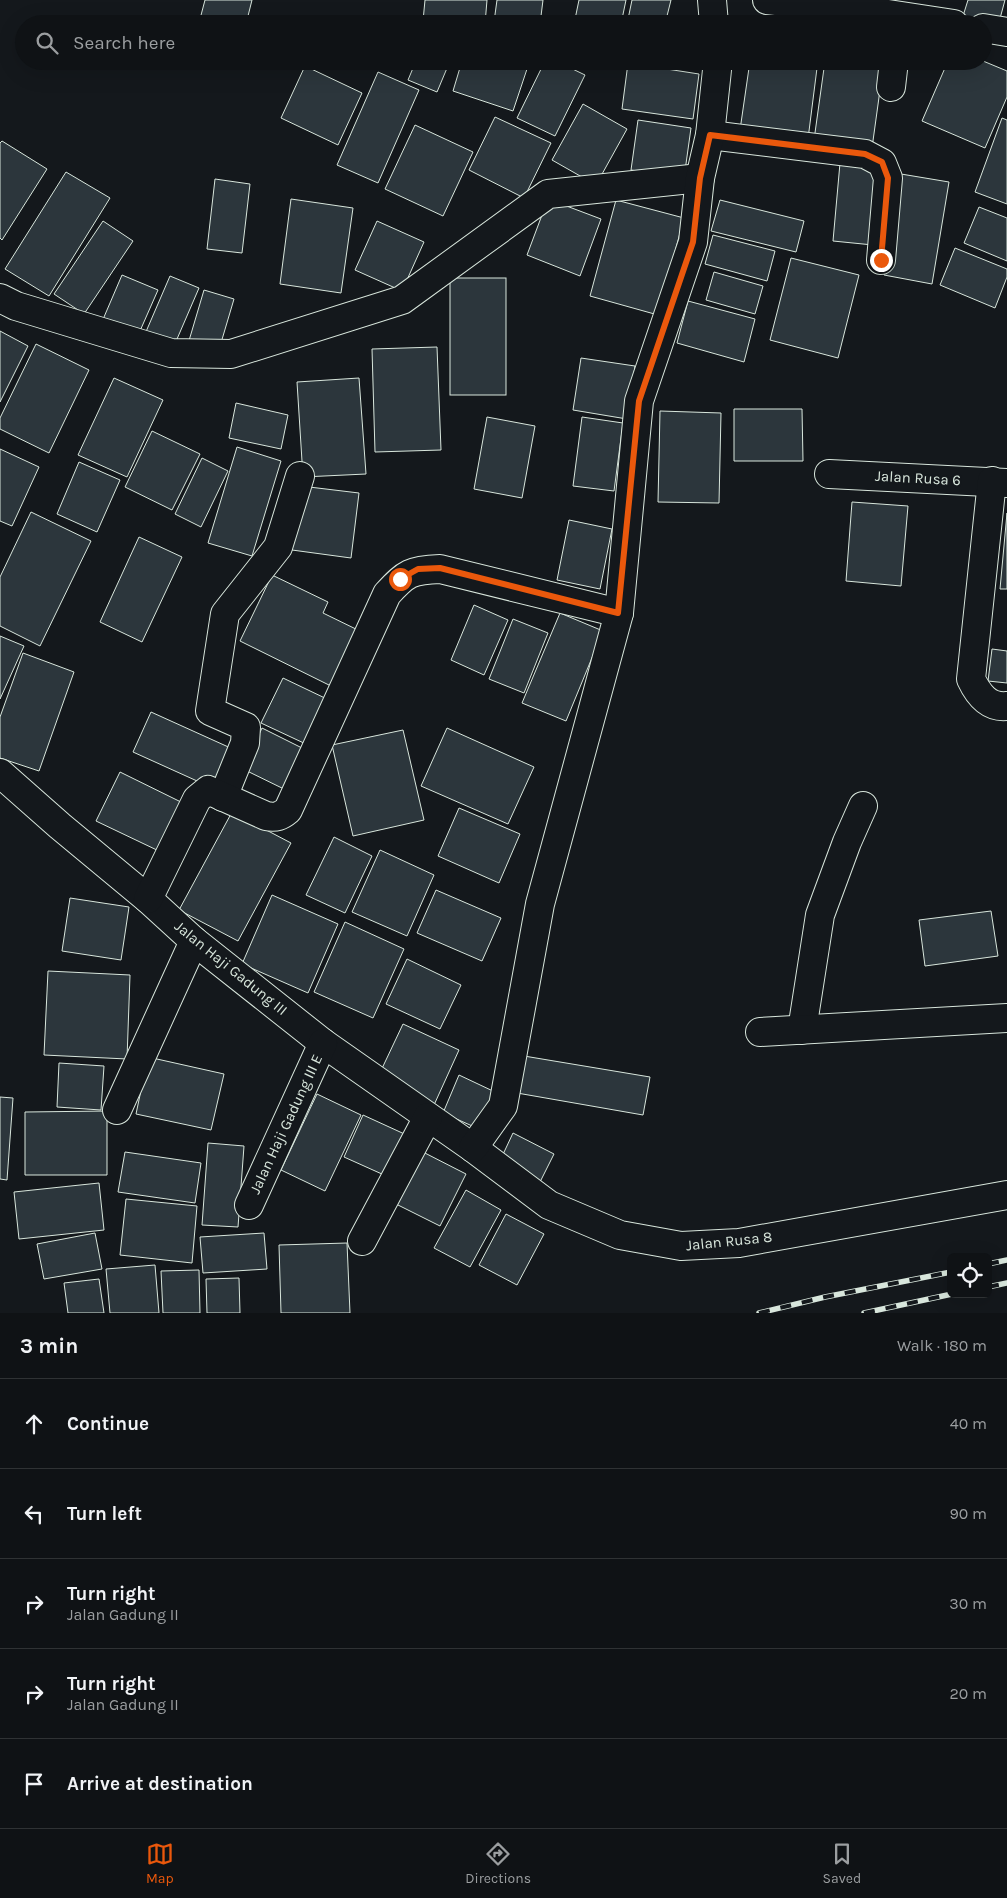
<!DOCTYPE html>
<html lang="en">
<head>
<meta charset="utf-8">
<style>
  body { margin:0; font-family:Karla,sans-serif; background:#181b1e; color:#f1f3f6 }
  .controls { position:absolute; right:15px; bottom:15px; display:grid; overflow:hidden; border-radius:8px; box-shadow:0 5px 20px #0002 }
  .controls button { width:45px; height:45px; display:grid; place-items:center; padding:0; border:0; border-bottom:1px solid #2f3234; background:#0f1215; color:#f1f3f6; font:25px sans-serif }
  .stop { position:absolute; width:15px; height:15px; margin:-11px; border:4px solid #ea580c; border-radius:50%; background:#fff }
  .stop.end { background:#ea580c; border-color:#fff; box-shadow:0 1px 5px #0008 }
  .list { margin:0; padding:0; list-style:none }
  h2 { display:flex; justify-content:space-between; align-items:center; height:65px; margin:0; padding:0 20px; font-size:21px }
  h2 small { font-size:16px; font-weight:400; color:#9b9ea0 }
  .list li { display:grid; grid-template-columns:32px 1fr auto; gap:15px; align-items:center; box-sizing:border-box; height:90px; padding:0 20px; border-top:1px solid #2f3234 }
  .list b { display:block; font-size:19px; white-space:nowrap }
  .list p { margin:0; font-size:16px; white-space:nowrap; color:#9b9ea0 }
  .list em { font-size:16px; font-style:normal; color:#9b9ea0 }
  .icon { flex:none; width:28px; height:28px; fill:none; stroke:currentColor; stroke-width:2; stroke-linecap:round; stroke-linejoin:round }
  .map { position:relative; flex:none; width:1007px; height:1313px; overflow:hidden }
  .search { position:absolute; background:#0f1215; box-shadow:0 5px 20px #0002; left:15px; right:15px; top:15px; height:55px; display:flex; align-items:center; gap:12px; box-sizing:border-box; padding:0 18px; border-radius:28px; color:#9b9ea0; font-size:19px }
  .sheet { height:515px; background:#0f1215 }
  nav { display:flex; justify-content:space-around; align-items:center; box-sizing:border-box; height:70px; border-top:1px solid #2f3234; background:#0f1215; font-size:14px; color:#9b9ea0 }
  nav a { display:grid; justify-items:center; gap:2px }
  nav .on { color:#ea580c }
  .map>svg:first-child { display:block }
</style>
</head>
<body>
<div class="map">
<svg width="1007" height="1313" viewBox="0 0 1007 1313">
  <rect width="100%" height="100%" fill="#14181c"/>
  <g fill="#2c363c" stroke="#d8e6dc">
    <path d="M 205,0 L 252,0 L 246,24 L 217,24 L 200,19 Z"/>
    <path d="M 425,0 L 487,0 L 485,24 L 451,24 L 423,21 Z"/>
    <path d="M 497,0 L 543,0 L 540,24 L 494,22 Z"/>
    <path d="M 579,0 L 626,0 L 621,24 L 574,24 Z"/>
    <path d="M 632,0 L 671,0 L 665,24 L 627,24 Z"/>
    <path d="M 968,0 L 1005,0 L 998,26 L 963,16 Z"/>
    <path d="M 416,61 L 450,61 L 437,92 L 408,80 Z"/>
    <path d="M 462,61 L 512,61 L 528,66 L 513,111 L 453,91 Z"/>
    <path d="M 545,61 L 556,61 L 585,75 L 555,136 L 517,118 Z"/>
    <path d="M 581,61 L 614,61 L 613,68 Z"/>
    <path d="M 750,61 L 769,61 L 817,68 L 808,139 L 740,130 Z"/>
    <path d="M 825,61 L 884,61 L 872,148 L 814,140 Z"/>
    <path d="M 948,61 L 983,61 L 1007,71 L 1007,97 L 985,148 L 922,121 Z"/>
    <path d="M 628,63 L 699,74 L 693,119 L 622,109 Z"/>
    <path d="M 305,66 L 362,93 L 338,145 L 281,118 Z"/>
    <path d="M 378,72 L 419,90 L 378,183 L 337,165 Z"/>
    <path d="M 583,104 L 627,129 L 596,185 L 552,160 Z"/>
    <path d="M 495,117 L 551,143 L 524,198 L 469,170 Z"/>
    <path d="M 1002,118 L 1007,120 L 1007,204 L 975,192 Z"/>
    <path d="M 638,120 L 691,128 L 684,178 L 631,170 Z"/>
    <path d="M 415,125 L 473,152 L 443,216 L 385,189 Z"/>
    <path d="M 2,141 L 47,169 L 2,240 L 0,238 L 0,143 Z"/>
    <path d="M 840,163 L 880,167 L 873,245 L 833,241 Z"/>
    <path d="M 66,172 L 110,198 L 49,296 L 5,269 Z"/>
    <path d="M 901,174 L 949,182 L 932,284 L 884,275 Z"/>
    <path d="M 215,179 L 250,184 L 242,253 L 207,249 Z"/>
    <path d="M 291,199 L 353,208 L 341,293 L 280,284 Z"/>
    <path d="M 548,199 L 601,219 L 580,276 L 527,255 Z"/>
    <path d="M 616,200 L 684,218 L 658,315 L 590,296 Z"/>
    <path d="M 720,200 L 804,221 L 796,252 L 711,231 Z"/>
    <path d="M 979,207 L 1007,218 L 1007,261 L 964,243 Z"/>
    <path d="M 103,221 L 133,241 L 84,314 L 54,294 Z"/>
    <path d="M 377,221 L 424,242 L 402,291 L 355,270 Z"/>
    <path d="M 713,235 L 775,251 L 767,281 L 705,264 Z"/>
    <path d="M 955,248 L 1007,269 L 1007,277 L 995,308 L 940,285 Z"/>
    <path d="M 791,258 L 859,275 L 838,358 L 770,340 Z"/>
    <path d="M 714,272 L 763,286 L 755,314 L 706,300 Z"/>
    <path d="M 122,275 L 158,290 L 136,340 L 101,324 Z"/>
    <path d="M 170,276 L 199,288 L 174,346 L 145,334 Z"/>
    <rect x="450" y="278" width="56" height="117"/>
    <path d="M 204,290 L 234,299 L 218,353 L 188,344 Z"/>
    <path d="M 688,301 L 755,319 L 744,362 L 677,343 Z"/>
    <path d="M 0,331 L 28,346 L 0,402 Z"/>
    <path d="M 36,344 L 89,370 L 49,453 L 0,429 L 0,418 Z"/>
    <path d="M 437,347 L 441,450 L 375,452 L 372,349 Z"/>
    <path d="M 581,358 L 635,366 L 627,419 L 573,410 Z"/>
    <path d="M 114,378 L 163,400 L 127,477 L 78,455 Z"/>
    <path d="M 359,378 L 366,474 L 303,477 L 297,382 Z"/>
    <path d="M 236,403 L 288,415 L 281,449 L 229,438 Z"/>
    <path d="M 734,409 L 802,409 L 803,461 L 734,461 Z"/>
    <path d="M 660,411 L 721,413 L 719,503 L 658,502 Z"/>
    <path d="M 487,417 L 535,426 L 522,498 L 474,489 Z"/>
    <path d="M 582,417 L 623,423 L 614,491 L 573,486 Z"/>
    <path d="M 152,431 L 200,454 L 172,510 L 125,487 Z"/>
    <path d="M 237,447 L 281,461 L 252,556 L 208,543 Z"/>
    <path d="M 0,449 L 39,467 L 12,526 L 0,521 Z"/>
    <path d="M 202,458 L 228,471 L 201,527 L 175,514 Z"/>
    <path d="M 79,462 L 120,480 L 97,532 L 57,514 Z"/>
    <path d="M 301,486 L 359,493 L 351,558 L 292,550 Z"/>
    <path d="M 852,502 L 908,506 L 901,586 L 846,581 Z"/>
    <path d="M 31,512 L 91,541 L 40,646 L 0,626 L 0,577 Z"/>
    <path d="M 1007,513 L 1007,589 L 1000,589 Z"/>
    <path d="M 569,520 L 612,529 L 600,589 L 557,580 Z"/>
    <path d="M 139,537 L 182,557 L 142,642 L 100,622 Z"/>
    <path d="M 272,575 L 328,602 L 323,613 L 364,633 L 337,689 L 240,641 Z"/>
    <path d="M 474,605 L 508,620 L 484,675 L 451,660 Z"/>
    <path d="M 560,613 L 603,631 L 566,721 L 522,703 Z"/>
    <path d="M 513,619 L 548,633 L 524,693 L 489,679 Z"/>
    <path d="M 0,636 L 24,646 L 0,699 Z"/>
    <path d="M 992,649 L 1007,651 L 1007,683 L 988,681 Z"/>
    <path d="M 23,653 L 74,672 L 39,771 L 0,758 L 0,717 Z"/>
    <path d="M 283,678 L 329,700 L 308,745 L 261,723 Z"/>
    <path d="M 151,712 L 235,750 L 217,790 L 133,752 Z"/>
    <path d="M 262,728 L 308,751 L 288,791 L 243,769 Z"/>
    <path d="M 447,728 L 534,767 L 508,824 L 421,786 Z"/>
    <path d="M 403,730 L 424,820 L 353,836 L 332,745 Z"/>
    <path d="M 120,772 L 185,804 L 161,852 L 96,821 Z"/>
    <path d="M 459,808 L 520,834 L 499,883 L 438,856 Z"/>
    <path d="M 232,812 L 291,843 L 238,941 L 179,910 Z"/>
    <path d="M 334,837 L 372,856 L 345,913 L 306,895 Z"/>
    <path d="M 380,850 L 434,875 L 407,936 L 352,912 Z"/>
    <path d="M 436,890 L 501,918 L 482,961 L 417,933 Z"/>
    <path d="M 272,895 L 338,924 L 308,993 L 242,964 Z"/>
    <path d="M 70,898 L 129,907 L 121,960 L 62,951 Z"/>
    <path d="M 991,911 L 998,956 L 925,966 L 919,920 Z"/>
    <path d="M 345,922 L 404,949 L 373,1018 L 314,992 Z"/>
    <path d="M 407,959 L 461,985 L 440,1029 L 386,1004 Z"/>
    <path d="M 48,971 L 130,975 L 127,1059 L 44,1055 Z"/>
    <path d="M 403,1024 L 459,1050 L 434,1105 L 377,1079 Z"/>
    <path d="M 524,1056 L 650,1077 L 643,1115 L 517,1093 Z"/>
    <path d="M 148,1057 L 224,1074 L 211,1130 L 136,1114 Z"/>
    <path d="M 59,1063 L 104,1066 L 101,1110 L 57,1107 Z"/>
    <path d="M 459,1075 L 495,1092 L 479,1129 L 443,1113 Z"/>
    <path d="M 317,1094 L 361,1115 L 325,1191 L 281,1170 Z"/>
    <path d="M 0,1097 L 13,1098 L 7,1180 L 0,1179 Z"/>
    <path d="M 107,1111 L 107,1175 L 25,1175 L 25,1112 Z"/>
    <path d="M 363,1115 L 411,1137 L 393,1179 L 344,1157 Z"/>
    <path d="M 513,1133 L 554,1154 L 538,1186 L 498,1165 Z"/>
    <path d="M 208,1143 L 244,1146 L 238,1227 L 202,1225 Z"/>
    <path d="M 419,1150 L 466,1174 L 440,1226 L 392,1202 Z"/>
    <path d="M 125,1152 L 201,1163 L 195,1203 L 118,1192 Z"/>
    <path d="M 99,1183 L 104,1230 L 19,1239 L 14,1192 Z"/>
    <path d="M 466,1190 L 501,1210 L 470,1267 L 434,1248 Z"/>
    <path d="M 126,1199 L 197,1206 L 192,1263 L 120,1255 Z"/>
    <path d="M 506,1214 L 544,1234 L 517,1285 L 479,1265 Z"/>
    <path d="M 95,1233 L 102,1269 L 44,1279 L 37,1244 Z"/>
    <path d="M 264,1233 L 267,1269 L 203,1273 L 200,1237 Z"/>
    <path d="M 347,1243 L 350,1313 L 281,1313 L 279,1245 Z"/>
    <path d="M 155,1265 L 159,1313 L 110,1313 L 106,1269 Z"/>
    <path d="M 199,1270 L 200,1313 L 163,1313 L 161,1271 Z"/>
    <path d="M 239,1278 L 240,1313 L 207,1313 L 206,1279 Z"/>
    <path d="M 99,1279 L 104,1313 L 68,1313 L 64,1283 Z"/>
  </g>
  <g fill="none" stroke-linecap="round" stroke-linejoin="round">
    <defs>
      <g id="minor">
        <path d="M 712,0 L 714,24"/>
        <path d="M 767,0 L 868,11 L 954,24"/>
        <path d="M 983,28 L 1007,32"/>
        <path d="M 891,87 L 894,61"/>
        <path d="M 710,135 L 865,154 L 882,163 L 888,178 L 881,260"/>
        <path d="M 0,298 L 16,306 L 171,353 L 231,354 L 402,300 L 548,194 L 700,178"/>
        <path d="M 829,474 L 1007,483"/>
        <path d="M 992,481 L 971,679 C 978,694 988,708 1007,706"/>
        <path d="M 0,773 L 60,826 L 148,899 L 194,941 L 323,1043 L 473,1148 L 549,1205 L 620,1235 L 681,1246 L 739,1243 L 1007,1195"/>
        <path d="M 223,797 L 245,743 L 246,727 L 210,711 L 225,614 L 278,547 L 300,476"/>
        <path d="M 148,899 L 197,799 L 208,790 L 266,816 C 276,818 281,816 288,810 L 387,594 C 406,573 411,570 440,569 L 619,613"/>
        <path d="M 802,1030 L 820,915 L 847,842 L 863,806"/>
        <path d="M 760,1032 L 1007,1018"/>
        <path d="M 117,1110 L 194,941"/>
        <path d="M 473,1148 L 503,1106 L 540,904 L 619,613 L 639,401 L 693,242 L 700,178 L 710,135 L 717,70 L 717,61"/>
        <path d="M 249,1205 L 323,1043"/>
        <path d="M 362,1241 L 428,1117"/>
      </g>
    </defs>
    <use href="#minor" stroke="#d8e6dc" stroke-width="30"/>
    <use href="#minor" stroke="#14181c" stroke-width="28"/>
    <defs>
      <g id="rail">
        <path d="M 988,1264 L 1007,1260"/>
        <path d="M 988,1287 L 1007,1283"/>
        <path d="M 759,1313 L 825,1297 L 951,1272"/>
        <path d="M 864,1313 L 952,1294"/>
      </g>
    </defs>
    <use href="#rail" stroke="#d8e6dc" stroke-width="5.5"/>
    <use href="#rail" stroke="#14181c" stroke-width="4" stroke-dasharray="11" stroke-linecap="butt"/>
  </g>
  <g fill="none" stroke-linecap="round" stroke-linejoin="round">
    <path stroke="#ea580c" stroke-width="6" d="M 400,579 L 418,569 L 440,568 L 618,613 L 639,401 L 693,242 L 700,178 L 710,135 L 865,154 L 882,162 L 888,178 L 881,260"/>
  </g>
  <g text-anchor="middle" stroke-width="4" stroke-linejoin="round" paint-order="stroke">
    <g font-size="15" fill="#d8e6dc" stroke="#14181c">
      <text transform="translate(918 478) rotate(3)" y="5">Jalan Rusa 6</text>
      <text transform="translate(231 968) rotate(39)" y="5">Jalan Haji Gadung III</text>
      <text transform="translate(286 1124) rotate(-65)" y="5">Jalan Haji Gadung III E</text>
      <text transform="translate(729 1241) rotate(-6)" y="5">Jalan Rusa 8</text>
    </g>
  </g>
</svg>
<div class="controls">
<button><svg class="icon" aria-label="locate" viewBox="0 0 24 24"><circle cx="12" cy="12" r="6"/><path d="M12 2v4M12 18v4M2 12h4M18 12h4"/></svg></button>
</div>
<div class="stop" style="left:400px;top:579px"></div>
<div class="stop end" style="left:881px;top:260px"></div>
<div class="search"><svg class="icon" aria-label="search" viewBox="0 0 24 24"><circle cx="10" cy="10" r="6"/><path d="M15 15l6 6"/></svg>Search here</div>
</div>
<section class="sheet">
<h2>3 min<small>Walk · 180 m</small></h2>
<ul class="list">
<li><svg class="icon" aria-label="ahead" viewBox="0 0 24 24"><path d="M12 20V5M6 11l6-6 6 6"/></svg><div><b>Continue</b></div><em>40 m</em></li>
<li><svg class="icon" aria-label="left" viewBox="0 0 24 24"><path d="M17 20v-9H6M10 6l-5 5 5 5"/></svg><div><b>Turn left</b></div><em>90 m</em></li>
<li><svg class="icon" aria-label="right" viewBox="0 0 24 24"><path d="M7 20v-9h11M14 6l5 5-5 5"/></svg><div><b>Turn right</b><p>Jalan Gadung II</p></div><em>30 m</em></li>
<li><svg class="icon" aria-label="right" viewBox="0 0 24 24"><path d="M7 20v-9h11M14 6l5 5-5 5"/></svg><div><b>Turn right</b><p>Jalan Gadung II</p></div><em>20 m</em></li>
<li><svg class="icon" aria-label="arrive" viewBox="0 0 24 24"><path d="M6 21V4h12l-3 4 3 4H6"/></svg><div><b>Arrive at destination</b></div></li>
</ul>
</section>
<nav>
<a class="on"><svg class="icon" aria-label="map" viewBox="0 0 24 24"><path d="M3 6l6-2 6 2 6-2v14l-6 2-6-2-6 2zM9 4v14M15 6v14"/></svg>Map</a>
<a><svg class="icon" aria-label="directions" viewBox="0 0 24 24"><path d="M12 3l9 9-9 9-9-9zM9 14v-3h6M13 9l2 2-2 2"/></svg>Directions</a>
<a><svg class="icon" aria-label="saved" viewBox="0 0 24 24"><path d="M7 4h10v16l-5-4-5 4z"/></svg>Saved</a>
</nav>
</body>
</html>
